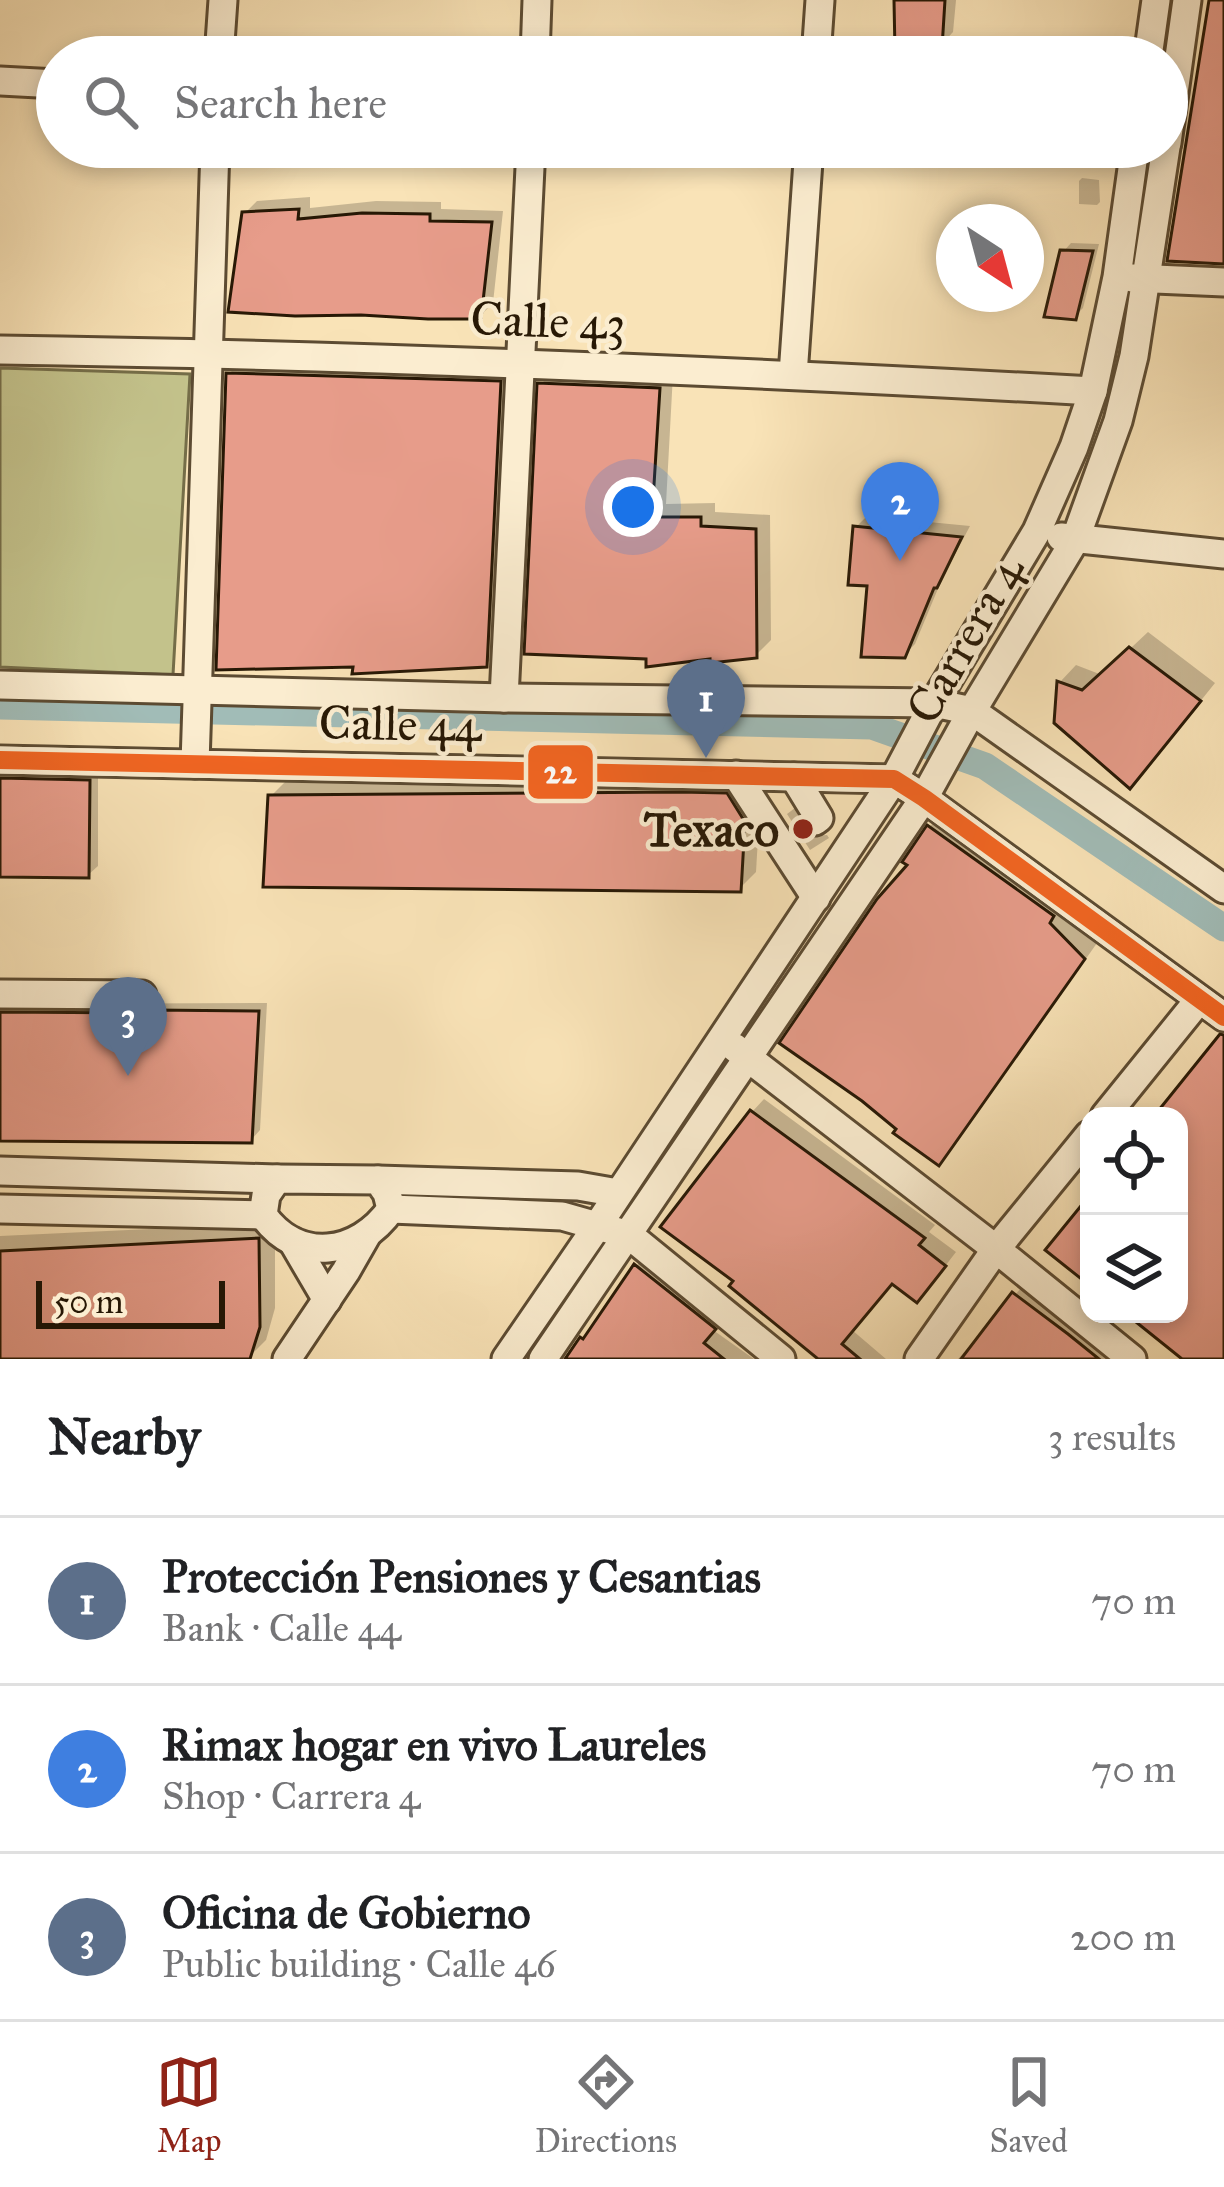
<!DOCTYPE html>
<html lang="en">
<head>
<meta charset="utf-8">
<style>
  body { margin:0; font-family:"IM FELL Great Primer",serif; background:#f2f2f2; color:#202124 }
  .controls { position:absolute; right:36px; bottom:36px; display:grid; overflow:hidden; border-radius:24px; box-shadow:0 6px 18px #0003 }
  .controls button { width:108px; height:108px; display:grid; place-items:center; padding:0; border:0; border-bottom:3px solid #e0e0e0; background:#fff; color:#202124; font:60px sans-serif }
  .compass { position:absolute; left:936px; top:204px; width:108px; height:108px; border-radius:50%; background:#fff; box-shadow:0 6px 18px #0003; rotate:144deg }
  .scale { position:absolute; left:36px; bottom:30px; width:189px; box-sizing:border-box; padding-left:12px; border:6px solid #271805; border-top:0; font-size:33px; line-height:42px; white-space:nowrap; color:#271805; -webkit-text-stroke:9px #fbedd0; paint-order:stroke }
  .you { position:absolute; left:633px; top:507px; width:42px; height:42px; margin:-30px; border:9px solid #fff; border-radius:50%; background:#1a73e8; box-shadow:0 0 0 18px #1a73e833 }
  .badge { display:grid; place-items:center; width:78px; height:78px; border-radius:50%; background:#8f2418; color:#fff; font-size:39px; font-weight:700 }
  .pin { position:absolute; translate:-50% -99px; filter:drop-shadow(0 3px 6px #0008) }
  .pin::after { content:''; position:absolute; top:63px; width:42px; height:36px; background:inherit; clip-path:polygon(0 0,100% 0,50% 100%) }
  .list { margin:0; padding:0; list-style:none }
  h2 { display:flex; justify-content:space-between; align-items:center; height:156px; margin:0; padding:0 48px; font-size:51px }
  h2 small { font-size:39px; font-weight:400; color:#757577 }
  .list li { display:grid; grid-template-columns:78px 1fr auto; gap:36px; align-items:center; box-sizing:border-box; height:168px; padding:0 48px; border-top:3px solid #e0e0e0 }
  .list b { display:block; font-size:45px; white-space:nowrap }
  .list p { margin:0; font-size:39px; white-space:nowrap; color:#757577 }
  .list em { font-size:39px; font-style:normal; color:#757577 }
  .icon { flex:none; width:66px; height:66px; fill:none; stroke:currentColor; stroke-width:2; stroke-linecap:round; stroke-linejoin:round }
  .map { position:relative; flex:none; width:1224px; height:1359px; overflow:hidden }
  .search { position:absolute; background:#fff; box-shadow:0 6px 18px #0003; left:36px; right:36px; top:36px; height:132px; display:flex; align-items:center; gap:30px; box-sizing:border-box; padding:0 42px; border-radius:66px; color:#757577; font-size:45px }
  .sheet { height:660px; background:#fff }
  nav { display:flex; justify-content:space-around; align-items:center; box-sizing:border-box; height:168px; border-top:3px solid #e0e0e0; background:#fff; font-size:33px; color:#757577 }
  nav a { display:grid; justify-items:center; gap:6px }
  nav .on { color:#8f2418 }
  .map>svg:first-child { display:block }
</style>
</head>
<body>
<div class="map">
<svg width="1224" height="1359" viewBox="0 0 1224 1359">
  <rect width="100%" height="100%" fill="#f9e3b7"/>
  <filter id="stains"><feTurbulence type="fractalNoise" baseFrequency=".00167" numOctaves="4"/><feColorMatrix values="0 0 0 0 .2 0 0 0 0 .09 0 0 0 0 .02 0 0 0 .5 -.17"/></filter>
  <radialGradient id="worn" r=".72"><stop offset=".6" stop-color="#630" stop-opacity="0"/><stop offset="1" stop-color="#630" stop-opacity=".3"/></radialGradient>
  <path fill="#c3c28b" stroke="#756d48" stroke-width="3" d="M 0,368 L 190,374 L 173,675 L 0,667 Z"/>
  <g fill="#0003">
    <path d="M 897,0 L 956,0 L 953,32 L 941,45 Z"/>
    <path d="M 1082,178 L 1099,180 L 1100,202 L 1097,205 L 1079,204 L 1079,181 Z"/>
    <path d="M 310,197 L 310,208 L 376,201 L 441,202 L 441,209 L 503,211 L 493,303 L 480,316 L 245,213 L 257,201 Z"/>
    <path d="M 1071,243 L 1099,244 L 1083,308 L 1075,316 L 1063,252 Z"/>
    <path d="M 244,358 L 516,367 L 502,649 L 486,664 L 229,374 Z"/>
    <path d="M 555,370 L 673,374 L 666,504 L 715,503 L 715,512 L 770,515 L 771,640 L 756,655 L 540,385 Z"/>
    <path d="M 867,516 L 970,526 L 942,579 L 915,644 L 904,655 L 870,583 L 856,527 Z"/>
    <path d="M 1148,632 L 1215,683 L 1146,769 L 1057,722 L 1060,682 L 1076,665 L 1102,675 Z"/>
    <path d="M 0,766 L 98,772 L 98,866 L 88,875 L 0,874 Z"/>
    <path d="M 744,778 L 760,804 L 756,872 L 739,889 L 271,796 L 288,779 Z"/>
    <path d="M 795,808 L 804,830 L 813,836 L 827,835 L 829,838 L 810,850 L 787,814 Z"/>
    <path d="M 944,813 L 1062,907 L 1097,943 L 953,1148 L 939,1162 L 911,864 L 929,827 Z"/>
    <path d="M 0,1000 L 11,1004 L 267,1003 L 260,1130 L 251,1140 L 0,1138 Z"/>
    <path d="M 764,1099 L 935,1225 L 929,1232 L 956,1252 L 929,1287 L 893,1281 L 852,1330 L 886,1359 L 826,1359 L 752,1112 Z"/>
    <path d="M 275,1223 L 275,1308 L 266,1340 L 249,1357 L 0,1359 L 0,1236 Z"/>
    <path d="M 648,1255 L 725,1316 L 713,1330 L 754,1359 L 568,1359 L 636,1266 Z"/>
    <path d="M 1029,1279 L 1132,1359 L 958,1359 Z"/>
  </g>
  <g fill="none" stroke-linecap="round" stroke-linejoin="round">
    <path stroke="#a1bcb7" stroke-width="27" d="M 0,706 L 872,726 L 985,766 L 1224,928"/>
  </g>
  <g fill="#e79c8a" stroke="#271805" stroke-width="3">
    <path d="M 894,0 L 945,0 L 942,48 L 895,52 Z"/>
    <path d="M 1209,0 L 1224,0 L 1224,264 L 1167,261 Z"/>
    <path d="M 299,209 L 298,219 L 362,213 L 430,214 L 430,221 L 492,222 L 481,319 L 428,319 L 361,315 L 295,316 L 228,312 L 242,212 Z"/>
    <path d="M 1060,250 L 1093,251 L 1076,320 L 1044,317 Z"/>
    <path d="M 226,373 L 501,381 L 487,667 L 352,674 L 353,667 L 216,670 Z"/>
    <path d="M 537,383 L 660,388 L 652,517 L 701,517 L 701,526 L 756,529 L 757,658 L 710,663 L 710,659 L 646,667 L 646,659 L 524,654 Z"/>
    <path d="M 853,526 L 962,537 L 937,588 L 934,588 L 905,658 L 861,657 L 867,586 L 848,585 Z"/>
    <path d="M 1129,647 L 1201,701 L 1130,789 L 1054,723 L 1057,681 L 1082,690 Z"/>
    <path d="M 0,778 L 90,780 L 89,878 L 0,877 Z"/>
    <path d="M 680,792 L 727,793 L 745,822 L 741,892 L 263,887 L 268,795 Z"/>
    <path d="M 927,825 L 1054,916 L 1050,923 L 1085,959 L 939,1166 L 893,1133 L 896,1129 L 862,1101 L 779,1043 L 877,899 L 907,865 L 902,862 Z"/>
    <path d="M 152,1010 L 259,1011 L 252,1143 L 0,1141 L 0,1012 L 142,1013 Z"/>
    <path d="M 1220,1034 L 1224,1035 L 1224,1359 L 1182,1359 L 1126,1314 L 1179,1314 L 1179,1116 L 1154,1116 Z"/>
    <path d="M 750,1110 L 925,1238 L 919,1245 L 946,1266 L 917,1303 L 892,1284 L 842,1344 L 860,1359 L 818,1359 L 729,1286 L 733,1281 L 660,1227 Z"/>
    <path d="M 1089,1196 L 1089,1285 L 1045,1250 Z"/>
    <path d="M 259,1238 L 260,1327 L 250,1359 L 0,1359 L 0,1251 Z"/>
    <path d="M 634,1264 L 716,1329 L 704,1343 L 724,1359 L 565,1359 L 580,1337 L 583,1339 Z"/>
    <path d="M 1012,1292 L 1068,1334 L 1099,1359 L 961,1359 Z"/>
  </g>
  <g fill="none" stroke-linecap="round" stroke-linejoin="round">
    <defs>
      <g id="minor">
        <path d="M 219,57 L 223,0"/>
        <path d="M 535,57 L 537,0"/>
        <path d="M 816,57 L 820,0"/>
        <path d="M 1148,57 L 1156,0"/>
        <path d="M 0,81 L 57,84"/>
        <path d="M 1167,143 L 1187,0"/>
        <path d="M 1132,278 L 1224,282"/>
        <path d="M 0,350 C 365,355 729,371 1093,391"/>
        <path d="M 793,375 L 809,147"/>
        <path d="M 1061,537 L 1224,554"/>
        <path d="M 0,685 L 504,698 L 934,703 L 972,711 L 1224,889"/>
        <path d="M 504,698 L 531,147"/>
        <path d="M 0,760 L 894,779 L 924,798 L 1224,1017"/>
        <path d="M 195,764 L 215,147"/>
        <path d="M 736,775 L 816,898"/>
        <path d="M 794,777 L 819,818 L 815,821"/>
        <path d="M 0,994 L 142,995"/>
        <path d="M 734,1047 L 996,1249 L 1132,1359"/>
        <path d="M 1105,1116 L 1198,1001"/>
        <path d="M 0,1171 L 277,1179"/>
        <path d="M 277,1179 L 378,1180 L 387,1193 L 391,1209 C 358,1256 298,1264 263,1215 L 266,1195 Z"/>
        <path d="M 378,1180 L 578,1186 L 618,1193"/>
        <path d="M 0,1209 L 263,1215"/>
        <path d="M 391,1209 L 562,1216 L 629,1235 L 781,1359"/>
        <path d="M 293,1242 L 327,1300"/>
        <path d="M 287,1359 L 346,1271 L 366,1236"/>
        <path d="M 506,1359 L 598,1225 L 894,779 L 934,703 L 1037,531 L 1074,447 L 1093,391 L 1117,277 L 1135,147"/>
        <path d="M 543,1359 L 924,798 L 972,711 L 1075,540 L 1118,421 L 1134,356 L 1166,147"/>
        <path d="M 919,1359 L 996,1249 L 1089,1135"/>
      </g>
    </defs>
    <use href="#minor" stroke="#5c4b32" stroke-width="33"/>
    <use href="#minor" stroke="#fbedd0" stroke-width="27"/>
    <defs>
      <path id="bus-1" d="M 0,760 L 894,779 L 924,798 L 1224,1017"/>
    </defs>
    <use href="#bus-1" stroke="#fbedd0" stroke-width="27"/>
    <use href="#bus-1" stroke="#f26522" stroke-width="18"/>
  </g>
  <circle fill="#8f2418" stroke="#fbedd0" stroke-width="4.5" cx="803" cy="829" r="12"/>
  <g text-anchor="middle" stroke-width="9" stroke-linejoin="round" paint-order="stroke">
    <g font-size="48" fill="#271805" stroke="#fbedd0">
      <text transform="translate(548 320) rotate(2)" y="17">Calle 43</text>
      <text transform="translate(964 639) rotate(-60)" y="17">Carrera 4</text>
      <text transform="translate(400 723) rotate(1)" y="17">Calle 44</text>
    </g>
    <g font-size="48" font-weight="bold" fill="#271805" stroke="#fbedd0" text-anchor="end">
      <text x="779" y="846">Texaco</text>
    </g>
  </g>
  <rect stroke="#fbedd0" stroke-width="4.5" x="526" y="743" width="69" height="58" rx="12" fill="#f26522"/>
  <g font-size="33" text-anchor="middle" font-weight="bold" fill="#fff">
    <text x="560" y="783">22</text>
  </g>
  <rect width="100%" height="100%" filter="url(#stains)"/>
  <rect width="100%" height="100%" fill="url(#worn)"/>
</svg>
<div class="controls">
<button><svg class="icon" aria-label="locate" viewBox="0 0 24 24"><circle cx="12" cy="12" r="6"/><path d="M12 2v4M12 18v4M2 12h4M18 12h4"/></svg></button>
<button><svg class="icon" aria-label="layers" viewBox="0 0 24 24"><path d="M12 4l9 5-9 5-9-5zM3 14l9 5 9-5"/></svg></button>
</div>
<svg class="compass" viewBox="-18 -18 36 36"><path d="M0-13l5 13h-10z" fill="#e53935"/><path d="M0 13l5-13h-10z" fill="#757577"/></svg>
<div class="scale">50 m</div>
<div class="you"></div>
<div class="pin badge" style="left:706px;top:758px;background:#5c6f8a">1</div>
<div class="pin badge" style="left:900px;top:561px;background:#3f7fe0">2</div>
<div class="pin badge" style="left:128px;top:1076px;background:#5c6f8a">3</div>
<div class="search"><svg class="icon" aria-label="search" viewBox="0 0 24 24"><circle cx="10" cy="10" r="6"/><path d="M15 15l6 6"/></svg>Search here</div>
</div>
<section class="sheet">
<h2>Nearby<small>3 results</small></h2>
<ul class="list">
<li><span class="badge" style="background:#5c6f8a">1</span><div><b>Protección Pensiones y Cesantias</b><p>Bank · Calle 44</p></div><em>70 m</em></li>
<li><span class="badge" style="background:#3f7fe0">2</span><div><b>Rimax hogar en vivo Laureles</b><p>Shop · Carrera 4</p></div><em>70 m</em></li>
<li><span class="badge" style="background:#5c6f8a">3</span><div><b>Oficina de Gobierno</b><p>Public building · Calle 46</p></div><em>200 m</em></li>
</ul>
</section>
<nav>
<a class="on"><svg class="icon" aria-label="map" viewBox="0 0 24 24"><path d="M3 6l6-2 6 2 6-2v14l-6 2-6-2-6 2zM9 4v14M15 6v14"/></svg>Map</a>
<a><svg class="icon" aria-label="directions" viewBox="0 0 24 24"><path d="M12 3l9 9-9 9-9-9zM9 14v-3h6M13 9l2 2-2 2"/></svg>Directions</a>
<a><svg class="icon" aria-label="saved" viewBox="0 0 24 24"><path d="M7 4h10v16l-5-4-5 4z"/></svg>Saved</a>
</nav>
</body>
</html>
